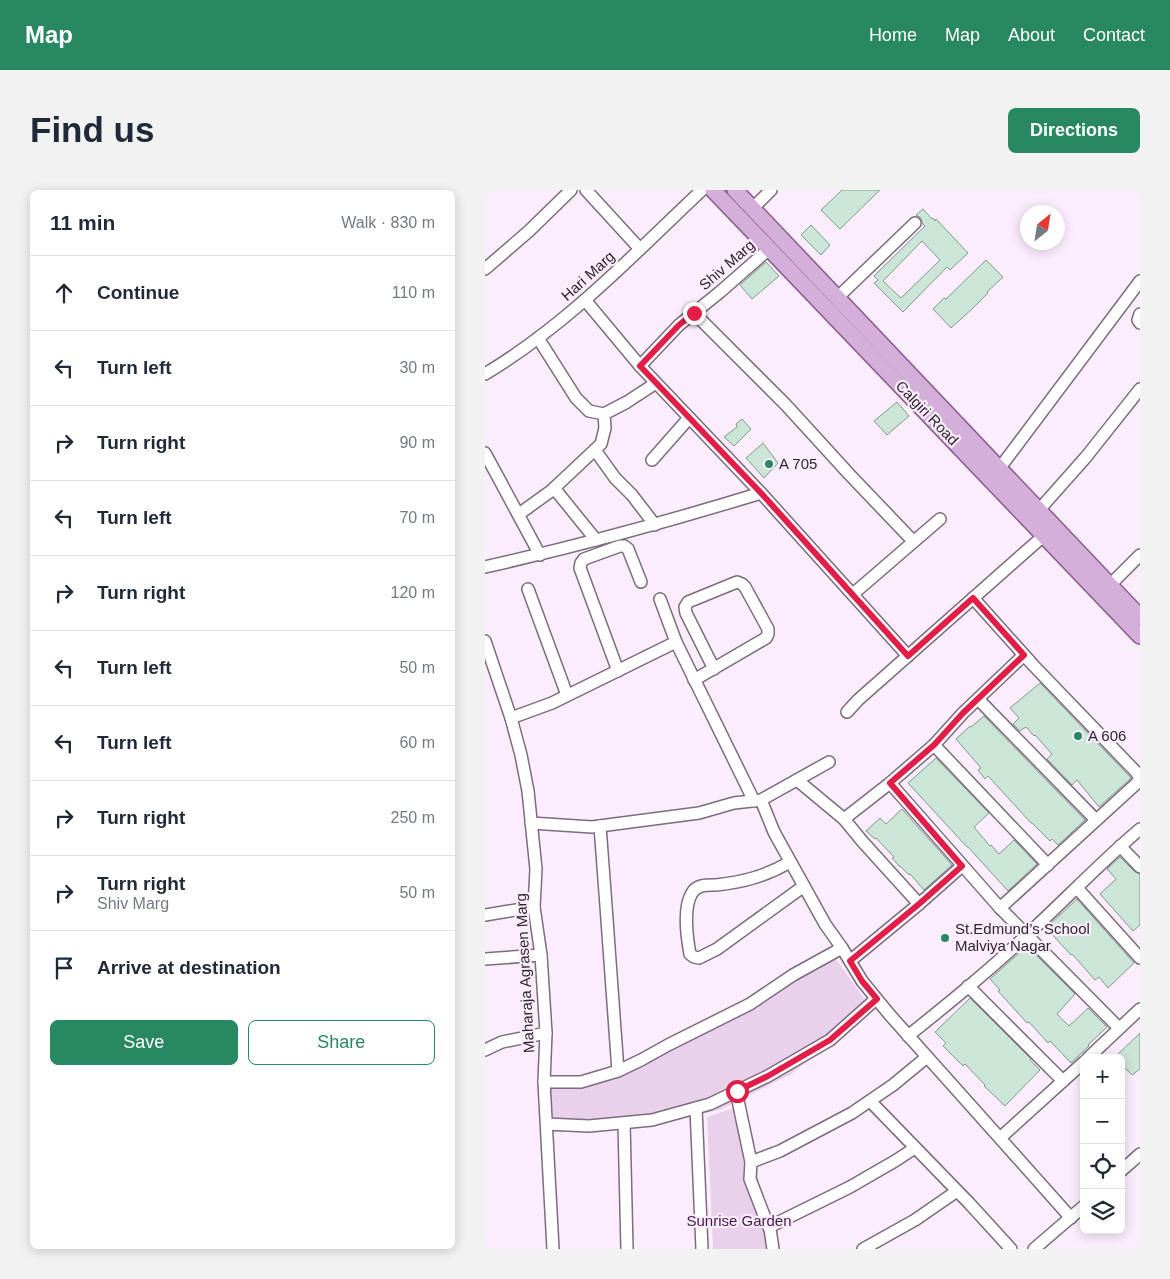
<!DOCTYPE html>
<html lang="en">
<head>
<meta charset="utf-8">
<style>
  body { margin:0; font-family:Helvetica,sans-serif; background:#f2f2f3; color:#1f2937 }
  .controls { position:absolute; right:15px; bottom:15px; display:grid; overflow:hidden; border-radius:8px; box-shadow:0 2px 12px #0003 }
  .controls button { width:45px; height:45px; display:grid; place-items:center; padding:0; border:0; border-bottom:1px solid #e0e1e3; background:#fff; color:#1f2937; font:25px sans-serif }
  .compass { position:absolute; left:535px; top:15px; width:45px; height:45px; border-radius:50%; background:#fff; box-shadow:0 2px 12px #0003; rotate:30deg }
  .stop { position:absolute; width:15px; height:15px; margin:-11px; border:4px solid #e11d48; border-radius:50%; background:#fff }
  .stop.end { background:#e11d48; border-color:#fff; box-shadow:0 1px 5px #0008 }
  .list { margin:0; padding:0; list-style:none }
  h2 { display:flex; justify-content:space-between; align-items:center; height:65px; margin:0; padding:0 20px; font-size:21px }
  h2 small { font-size:16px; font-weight:400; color:#747a83 }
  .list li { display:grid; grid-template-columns:32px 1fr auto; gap:15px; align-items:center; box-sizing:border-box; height:75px; padding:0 20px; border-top:1px solid #e0e1e3 }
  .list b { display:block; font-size:19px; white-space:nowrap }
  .list p { margin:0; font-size:16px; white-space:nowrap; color:#747a83 }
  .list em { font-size:16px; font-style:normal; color:#747a83 }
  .actions { display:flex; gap:10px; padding:15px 20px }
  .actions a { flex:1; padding:11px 0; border:1px solid #288861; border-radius:8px; text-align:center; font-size:18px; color:#288861 }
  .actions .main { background:#288861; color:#fff }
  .icon { flex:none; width:28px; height:28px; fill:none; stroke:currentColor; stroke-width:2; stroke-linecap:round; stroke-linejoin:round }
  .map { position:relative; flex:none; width:655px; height:1059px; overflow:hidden; border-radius:8px }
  header { display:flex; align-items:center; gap:30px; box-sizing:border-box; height:70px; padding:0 25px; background:#288861; color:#fff }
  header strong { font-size:24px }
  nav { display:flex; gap:28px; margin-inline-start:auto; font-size:18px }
  .intro { display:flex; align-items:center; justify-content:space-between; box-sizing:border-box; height:120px; padding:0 30px }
  h1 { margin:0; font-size:35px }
  .button { padding:12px 22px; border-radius:8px; background:#288861; color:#fff; font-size:18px; font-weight:700 }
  main { display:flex; gap:30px; padding:0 30px }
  aside { flex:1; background:#fff; border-radius:8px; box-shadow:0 2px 12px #0003 }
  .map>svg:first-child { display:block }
</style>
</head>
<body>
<header>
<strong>Map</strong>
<nav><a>Home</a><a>Map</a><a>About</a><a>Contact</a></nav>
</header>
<div class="intro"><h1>Find us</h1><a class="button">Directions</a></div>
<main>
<aside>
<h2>11 min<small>Walk · 830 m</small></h2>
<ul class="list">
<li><svg class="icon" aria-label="ahead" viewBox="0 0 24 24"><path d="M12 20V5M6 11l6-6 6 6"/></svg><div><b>Continue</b></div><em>110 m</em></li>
<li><svg class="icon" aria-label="left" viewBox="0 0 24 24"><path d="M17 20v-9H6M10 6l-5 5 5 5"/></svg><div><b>Turn left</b></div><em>30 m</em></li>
<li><svg class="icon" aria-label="right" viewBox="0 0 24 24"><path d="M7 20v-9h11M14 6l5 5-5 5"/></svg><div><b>Turn right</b></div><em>90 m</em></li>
<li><svg class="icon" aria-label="left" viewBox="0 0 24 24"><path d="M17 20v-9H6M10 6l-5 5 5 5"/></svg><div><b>Turn left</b></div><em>70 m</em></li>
<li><svg class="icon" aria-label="right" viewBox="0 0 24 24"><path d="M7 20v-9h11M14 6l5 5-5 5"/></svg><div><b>Turn right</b></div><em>120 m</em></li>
<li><svg class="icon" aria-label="left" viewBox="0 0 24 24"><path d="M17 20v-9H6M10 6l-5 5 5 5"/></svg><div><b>Turn left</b></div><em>50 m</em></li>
<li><svg class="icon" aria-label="left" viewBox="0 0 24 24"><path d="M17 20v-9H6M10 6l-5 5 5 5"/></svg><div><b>Turn left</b></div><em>60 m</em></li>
<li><svg class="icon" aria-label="right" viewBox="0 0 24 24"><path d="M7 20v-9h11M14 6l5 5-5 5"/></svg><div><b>Turn right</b></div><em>250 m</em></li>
<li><svg class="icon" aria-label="right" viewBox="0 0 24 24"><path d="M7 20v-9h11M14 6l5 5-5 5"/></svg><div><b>Turn right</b><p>Shiv Marg</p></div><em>50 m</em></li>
<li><svg class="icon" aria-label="arrive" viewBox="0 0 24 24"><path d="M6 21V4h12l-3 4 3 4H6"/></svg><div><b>Arrive at destination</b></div></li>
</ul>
<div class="actions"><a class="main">Save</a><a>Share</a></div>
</aside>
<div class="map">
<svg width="655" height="1059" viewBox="0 0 655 1059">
  <rect width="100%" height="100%" fill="#fcedfe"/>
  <g fill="#e9d1ec">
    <path d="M 346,762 L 388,821 L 306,884 L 237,919 L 177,934 L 108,938 L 64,943 L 64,892 L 135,884 L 195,857 Z"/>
    <path d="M 258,915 L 288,1059 L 228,1059 L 222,927 Z"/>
  </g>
  <g fill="#cbe5d6" stroke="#80998c" fill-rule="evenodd">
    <path d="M 357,0 L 395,0 L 355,39 L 336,20 Z"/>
    <path d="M 438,19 L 447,29 L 448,28 L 450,31 L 451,29 L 483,63 L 465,80 L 462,77 L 418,122 L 389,93 L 393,90 L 389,86 L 440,36 L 437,33 L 436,28 L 431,25 ZM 437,51 L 455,70 L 416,108 L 398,91 Z"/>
    <path d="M 326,35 L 345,55 L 336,65 L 316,45 Z"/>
    <path d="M 501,70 L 518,87 L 502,102 L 503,103 L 486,120 L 466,138 L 448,119 L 459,108 L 461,109 Z"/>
    <path d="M 281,72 L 294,86 L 267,109 L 255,95 Z"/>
    <path d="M 412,212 L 424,226 L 402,245 L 389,231 Z"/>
    <path d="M 257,229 L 266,239 L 249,256 L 239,247 L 252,237 L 251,234 Z"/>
    <path d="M 278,253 L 293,273 L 279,288 L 261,268 Z"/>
    <path d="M 555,493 L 646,588 L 614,617 L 592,590 L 587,595 L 562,569 L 567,564 L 550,545 L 549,546 L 541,537 L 540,538 L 539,538 L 535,541 L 528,534 L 534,528 L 525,518 Z"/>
    <path d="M 499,526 L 600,630 L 573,655 L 567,649 L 565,651 L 547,633 L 546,633 L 503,586 L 500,589 L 493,580 L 496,578 L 471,549 L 485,536 L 486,537 Z"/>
    <path d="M 451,568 L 504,623 L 489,637 L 505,656 L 506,655 L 514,664 L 529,650 L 552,674 L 523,701 L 483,657 L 482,657 L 423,593 Z"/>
    <path d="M 417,619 L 467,675 L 439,700 L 425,684 L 424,685 L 415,676 L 414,676 L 407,668 L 409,667 L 391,648 L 390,649 L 381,641 L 395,628 L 401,634 Z"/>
    <path d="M 635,667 L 650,682 L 655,684 L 655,735 L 648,741 L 615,704 L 631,689 L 622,679 Z"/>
    <path d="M 592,709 L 649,773 L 623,798 L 614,787 L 610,790 L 587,764 L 586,765 L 561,738 Z"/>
    <path d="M 542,756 L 590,804 L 572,824 L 584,836 L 603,818 L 622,837 L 603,855 L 604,856 L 586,873 L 565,851 L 563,853 L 544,832 L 542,833 L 513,801 L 515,800 L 505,789 Z"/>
    <path d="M 485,808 L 546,869 L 545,870 L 555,880 L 520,916 L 499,896 L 500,895 L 480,874 L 478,876 L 458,856 L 461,853 L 450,842 Z"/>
    <path d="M 655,843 L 655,879 L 647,885 L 636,874 L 636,868 L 629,868 Z"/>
  </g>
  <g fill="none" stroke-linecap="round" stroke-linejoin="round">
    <defs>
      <g id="minor">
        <path d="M 101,0 L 155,59"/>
        <path d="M 268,18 L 286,0"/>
        <path d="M 0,79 L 44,41 L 86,0"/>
        <path d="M 352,108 L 430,33"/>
        <path d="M 100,110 L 155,176 L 276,303 L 423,466"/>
        <path d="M 209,123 L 301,215 L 364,284 L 428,351"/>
        <path d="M 655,124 L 653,130 L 655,133"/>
        <path d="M 53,148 L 91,208 L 104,221 L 119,224 L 142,212 L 171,193"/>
        <path d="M 155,176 L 194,135 L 235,102 L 284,59"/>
        <path d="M 0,184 C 82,135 148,65 217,0"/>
        <path d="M 110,260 L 130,288 L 147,305 L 170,335"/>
        <path d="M 0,263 L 55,365"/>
        <path d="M 167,270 L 204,228"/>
        <path d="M 514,279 L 655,91"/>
        <path d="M 69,298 L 111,350"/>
        <path d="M 554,320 L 601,267 L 655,199"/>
        <path d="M 34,324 L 66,301 L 116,254 L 120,238 L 119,224"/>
        <path d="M 0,377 C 93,356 185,331 276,303"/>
        <path d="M 625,395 L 655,365"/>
        <path d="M 43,399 L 82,505"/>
        <path d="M 368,404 L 455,329"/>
        <path d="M 488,408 L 549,476 L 651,582 L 655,588 L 652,593 L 515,718"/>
        <path d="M 175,409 L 191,452 L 269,611"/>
        <path d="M 0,451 L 26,528 L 36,565 L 43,601 L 51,679 L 49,717 L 56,765 L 61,843 L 59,892 L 68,1059"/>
        <path d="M 133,481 L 95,378 L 96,373 L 99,369 L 135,356 L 139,356 L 143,359 L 156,392"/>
        <path d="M 209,490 L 281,448 L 283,444 L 283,439 L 260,397 L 257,394 L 252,392 L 203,412 L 200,417 L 201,423 L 229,479"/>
        <path d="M 493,509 L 611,630"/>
        <path d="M 362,522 L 373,510 L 564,341"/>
        <path d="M 26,528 L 67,513 L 191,452"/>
        <path d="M 449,555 L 563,675"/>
        <path d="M 312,590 L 359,629 L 377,651 L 434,714"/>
        <path d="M 405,593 L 515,718 L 634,838"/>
        <path d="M 276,610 L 289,642 L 340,734 L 357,758 L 377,791 L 404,824 L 586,1028"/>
        <path d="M 359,629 L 405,593 L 449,555 L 478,523 L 539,465"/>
        <path d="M 46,633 L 107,637 L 214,623 L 249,613 L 276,610 L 344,572"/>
        <path d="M 115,636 L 121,716 L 133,881"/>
        <path d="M 635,656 L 655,677"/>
        <path d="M 305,672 C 281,686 259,692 231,695 C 223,695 212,694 207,703 C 198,717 202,748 205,764 L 209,767 L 214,768 L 232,759 L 319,696"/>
        <path d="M 592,698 L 655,768"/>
        <path d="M 0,725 L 49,717"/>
        <path d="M 0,769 L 56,765"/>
        <path d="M 365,771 L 434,714 L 477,676"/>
        <path d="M 483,796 L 578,891"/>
        <path d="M 423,846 C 464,813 505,780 543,744 C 581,709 616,672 655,639"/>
        <path d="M 0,860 L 17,852 L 61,843"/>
        <path d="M 603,868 L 655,819"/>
        <path d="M 59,892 L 96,892 L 133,881 L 156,870 L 183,855 L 265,814 L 308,785 L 357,758"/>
        <path d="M 251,901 L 266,972 L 265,989 L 282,1033 L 285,1039"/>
        <path d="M 385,911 L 484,1013 L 526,1059"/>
        <path d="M 211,918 L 217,1059"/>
        <path d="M 139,933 L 142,1059"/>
        <path d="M 62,934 L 104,936 L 167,930 L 225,914 L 283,886 L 345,850 L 391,809"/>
        <path d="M 515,948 L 599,872"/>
        <path d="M 266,972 L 295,961 L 367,923 L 408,895 L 442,867"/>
        <path d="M 636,981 L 655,964"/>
        <path d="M 288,1059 L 285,1039 L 288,1035 L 365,997 L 410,971 L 430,958"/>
        <path d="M 378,1059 L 430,1030 L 472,1001"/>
        <path d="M 549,1059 L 599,1016"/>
      </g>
      <g id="major">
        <path d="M 228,0 L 655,446"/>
        <path d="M 250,0 L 655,427"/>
      </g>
    </defs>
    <use href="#minor" stroke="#7c6c7e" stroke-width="14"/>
    <use href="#major" stroke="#885c8d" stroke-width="18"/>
    <use href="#minor" stroke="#fff" stroke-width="11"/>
    <use href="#major" stroke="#d4afd9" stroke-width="15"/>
  </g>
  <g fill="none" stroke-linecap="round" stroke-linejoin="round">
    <path stroke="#e11d48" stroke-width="6" d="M 209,123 L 194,135 L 155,176 L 276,303 L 423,466 L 488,408 L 539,465 L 478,523 L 449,555 L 405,593 L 477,676 L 434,714 L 365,771 L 377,791 L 392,809 L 345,850 L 283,886 L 252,901"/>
  </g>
  <g fill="#288861" stroke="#fcedfe" stroke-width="2">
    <circle cx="284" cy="274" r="5"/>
    <circle cx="593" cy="546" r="5"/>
    <circle cx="460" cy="748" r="5"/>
  </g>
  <g text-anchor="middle" stroke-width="4.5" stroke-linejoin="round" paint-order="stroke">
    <g font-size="15" fill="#2e272e" stroke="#fcedfe">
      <text transform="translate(242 75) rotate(-41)" y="5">Shiv Marg</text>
      <text transform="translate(103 86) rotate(-42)" y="5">Hari Marg</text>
      <text transform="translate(442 223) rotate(46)" y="5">Calgiri Road</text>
      <text transform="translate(40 783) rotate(-93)" y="5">Maharaja Agrasen Marg</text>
    </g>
    <g font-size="15" fill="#2e272e" stroke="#fcedfe" text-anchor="start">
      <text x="294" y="279">A 705</text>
      <text x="603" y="551">A 606</text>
      <text x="470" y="744">St.Edmund’s School<tspan x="470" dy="17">Malviya Nagar</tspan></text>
    </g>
    <g font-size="15" fill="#461a4c" stroke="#fcedfe">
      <text x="254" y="1036">Sunrise Garden</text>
    </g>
  </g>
</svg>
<div class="controls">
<button>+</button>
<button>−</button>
<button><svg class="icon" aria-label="locate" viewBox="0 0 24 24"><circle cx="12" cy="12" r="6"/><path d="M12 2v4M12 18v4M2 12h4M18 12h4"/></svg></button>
<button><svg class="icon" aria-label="layers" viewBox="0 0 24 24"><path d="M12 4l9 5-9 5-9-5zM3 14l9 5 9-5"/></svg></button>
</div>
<svg class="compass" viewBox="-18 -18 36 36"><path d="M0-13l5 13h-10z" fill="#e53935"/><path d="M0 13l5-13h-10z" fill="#747a83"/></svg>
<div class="stop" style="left:252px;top:901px"></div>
<div class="stop end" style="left:209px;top:123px"></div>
</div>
</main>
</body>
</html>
